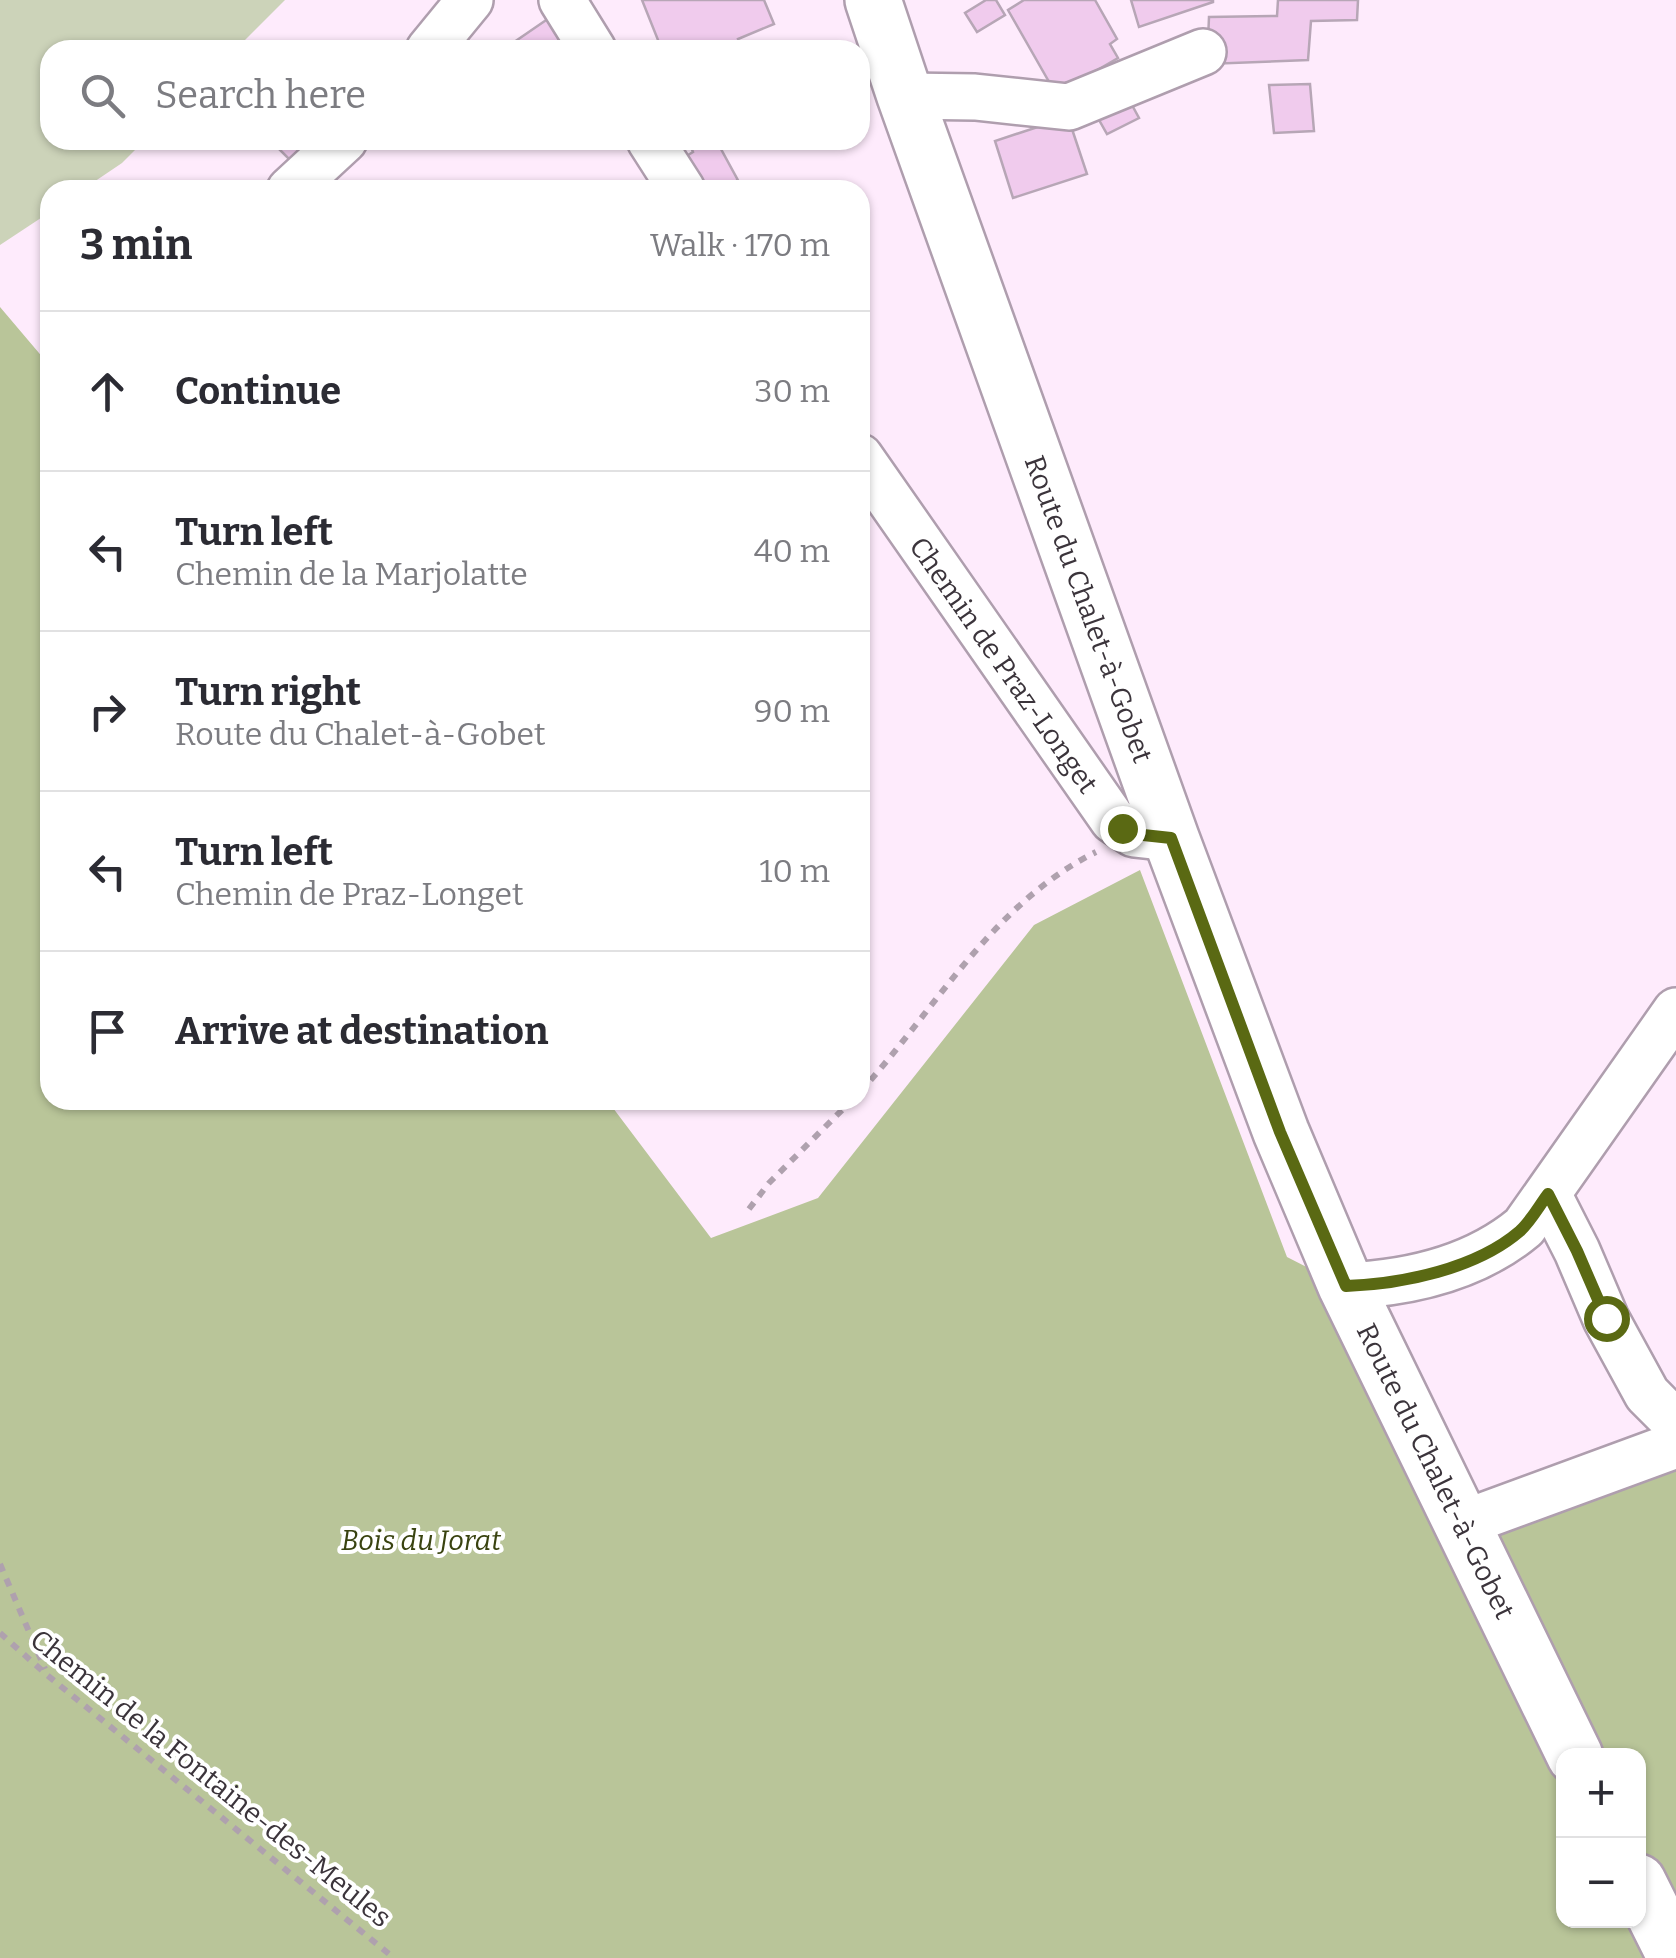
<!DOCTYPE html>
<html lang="en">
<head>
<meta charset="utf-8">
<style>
  body { margin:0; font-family:Bitter,serif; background:#f7f7f7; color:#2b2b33 }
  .controls { position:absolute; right:30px; bottom:30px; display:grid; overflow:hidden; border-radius:20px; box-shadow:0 2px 8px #0004 }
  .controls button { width:90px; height:90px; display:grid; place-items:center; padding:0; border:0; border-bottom:2px solid #e1e1e2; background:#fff; color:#2b2b33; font:50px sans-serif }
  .stop { position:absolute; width:30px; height:30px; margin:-22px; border:8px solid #5a6913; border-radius:50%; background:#fff }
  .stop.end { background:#5a6913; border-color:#fff; box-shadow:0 2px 10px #0008 }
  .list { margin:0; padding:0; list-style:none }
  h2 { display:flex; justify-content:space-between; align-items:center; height:130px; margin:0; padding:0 40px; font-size:42px }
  h2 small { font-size:32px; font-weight:400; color:#7c7c81 }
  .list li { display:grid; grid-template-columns:65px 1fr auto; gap:30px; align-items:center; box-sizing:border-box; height:160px; padding:0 40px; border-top:2px solid #e1e1e2 }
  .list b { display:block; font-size:38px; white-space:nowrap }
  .list p { margin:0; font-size:32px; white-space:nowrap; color:#7c7c81 }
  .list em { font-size:32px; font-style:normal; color:#7c7c81 }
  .icon { flex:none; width:55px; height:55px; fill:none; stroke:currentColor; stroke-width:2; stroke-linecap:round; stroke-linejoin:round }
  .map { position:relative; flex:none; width:1676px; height:1958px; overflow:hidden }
  .search { position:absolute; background:#fff; box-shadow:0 2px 8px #0004; left:40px; top:40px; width:830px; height:110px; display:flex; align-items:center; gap:25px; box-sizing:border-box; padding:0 35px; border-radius:30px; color:#7c7c81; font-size:38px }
  .panel { position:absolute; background:#fff; box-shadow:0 2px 8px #0004; left:40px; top:180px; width:830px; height:930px; border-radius:30px }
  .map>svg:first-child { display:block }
</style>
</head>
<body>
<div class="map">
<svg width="1676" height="1958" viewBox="0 0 1676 1958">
  <rect width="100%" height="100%" fill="#feebfc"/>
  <path fill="#ccd3b9" d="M 0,0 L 285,0 L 235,50 L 50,50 L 50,140 L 145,140 L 122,163 L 82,190 L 50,190 L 50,212 L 0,245 Z"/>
  <path fill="#b9c599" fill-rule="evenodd" d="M 0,307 L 50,366 L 50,1100 L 607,1100 L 711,1238 L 818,1198 L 1034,925 L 1140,870 L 1287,1257 L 1377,1303 L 1490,1522 L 1676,1466 L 1676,1958 L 0,1958 ZM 1564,1756 L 1638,1756 L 1638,1920 L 1564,1920 Z"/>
  <g fill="#f0cbed" stroke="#b7a6b6" stroke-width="2.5">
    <path d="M 642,0 L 764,0 L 774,24 L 738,39 L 742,50 L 662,50 Z"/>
    <path d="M 986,0 L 996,0 L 1005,15 L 977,32 L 965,13 Z"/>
    <path d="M 1024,0 L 1095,0 L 1117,39 L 1110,44 L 1118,58 L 1056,94 L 1008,10 Z"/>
    <path d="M 1131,0 L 1213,0 L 1213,2 L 1139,27 Z"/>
    <path d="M 1278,0 L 1358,0 L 1357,20 L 1311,21 L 1308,60 L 1207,64 L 1209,17 L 1277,16 Z"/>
    <path d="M 555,14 L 579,50 L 509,50 L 507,47 Z"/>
    <path d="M 1310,84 L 1314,131 L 1274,133 L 1269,85 Z"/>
    <path d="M 1126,94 L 1139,118 L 1107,134 L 1094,111 Z"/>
    <path d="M 1068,117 L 1087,174 L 1013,198 L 995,141 Z"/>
    <path d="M 270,140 L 320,140 L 295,165 Z"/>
    <path d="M 695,140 L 742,140 L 721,149 L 740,184 L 738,185 L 736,181 L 722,190 L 707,190 L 685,157 L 693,152 L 689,142 Z"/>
  </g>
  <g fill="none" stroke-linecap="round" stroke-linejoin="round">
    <defs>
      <g id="minor">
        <path d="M 562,0 L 593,50"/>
        <path d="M 429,50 L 470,0"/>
        <path d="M 905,96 L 975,97 L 1069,107 L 1203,52"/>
        <path d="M 650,140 L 682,190"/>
        <path d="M 290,190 L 344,140"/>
        <path d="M 860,457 L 1113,820 L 1134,834 L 1171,838"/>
        <path d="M 1548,1194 L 1577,1251 L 1606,1319 L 1647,1394 L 1676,1423"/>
        <path d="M 1346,1286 C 1409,1283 1475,1268 1524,1227 L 1676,1011"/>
        <path d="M 1461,1524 L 1676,1445"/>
      </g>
      <g id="major">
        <path d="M 873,0 L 905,96 L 1171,838 L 1281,1132 L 1346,1286 L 1575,1756"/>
        <path d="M 1638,1882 L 1676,1958"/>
      </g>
    </defs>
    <use href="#minor" stroke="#af9eae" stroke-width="50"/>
    <use href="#major" stroke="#af9eae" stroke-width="60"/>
    <g stroke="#afa1ae" stroke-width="6" stroke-dasharray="8 8" stroke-linecap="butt">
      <path d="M 860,1092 C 936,1009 992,904 1096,852"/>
      <path d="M 749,1209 L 769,1183 L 852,1100"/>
      <path d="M 0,1564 L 45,1669"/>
      <path d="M 0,1633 L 47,1675 L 394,1958"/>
    </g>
    <use href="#minor" stroke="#fff" stroke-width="45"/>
    <use href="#major" stroke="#fff" stroke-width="55"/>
  </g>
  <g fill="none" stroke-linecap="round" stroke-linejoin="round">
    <path stroke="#5a6913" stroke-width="12" d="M 1122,828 L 1134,834 L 1171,838 L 1280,1132 L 1346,1286 C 1402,1284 1476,1269 1520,1231 C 1531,1221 1539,1206 1548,1194 L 1577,1251 L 1606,1318"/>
  </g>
  <g text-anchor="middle" stroke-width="8" stroke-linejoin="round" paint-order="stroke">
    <g font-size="28" fill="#3b343b" stroke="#fff">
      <text transform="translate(1089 609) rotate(70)" y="10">Route du Chalet-à-Gobet</text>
      <text transform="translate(1004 665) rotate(55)" y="10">Chemin de Praz-Longet</text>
      <text transform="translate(1436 1471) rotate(64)" y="10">Route du Chalet-à-Gobet</text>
      <text transform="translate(211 1778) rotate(39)" y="10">Chemin de la Fontaine-des-Meules</text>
    </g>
    <g font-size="28" font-style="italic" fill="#394310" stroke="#fff">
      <text x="421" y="1550">Bois du Jorat</text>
    </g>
  </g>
</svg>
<div class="controls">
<button>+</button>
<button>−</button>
</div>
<div class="stop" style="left:1606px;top:1318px"></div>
<div class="stop end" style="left:1122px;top:828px"></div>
<div class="search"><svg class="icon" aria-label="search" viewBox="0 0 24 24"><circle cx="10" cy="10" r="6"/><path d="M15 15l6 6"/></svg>Search here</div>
<section class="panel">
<h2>3 min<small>Walk · 170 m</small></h2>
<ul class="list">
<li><svg class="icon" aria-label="ahead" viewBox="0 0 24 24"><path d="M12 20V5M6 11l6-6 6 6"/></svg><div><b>Continue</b></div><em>30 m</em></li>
<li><svg class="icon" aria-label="left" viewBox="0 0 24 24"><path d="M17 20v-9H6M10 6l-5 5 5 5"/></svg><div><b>Turn left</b><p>Chemin de la Marjolatte</p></div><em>40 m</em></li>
<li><svg class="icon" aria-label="right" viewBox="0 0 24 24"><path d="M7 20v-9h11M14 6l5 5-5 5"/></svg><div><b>Turn right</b><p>Route du Chalet-à-Gobet</p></div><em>90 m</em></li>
<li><svg class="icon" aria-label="left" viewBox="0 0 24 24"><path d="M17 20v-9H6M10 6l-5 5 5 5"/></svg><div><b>Turn left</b><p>Chemin de Praz-Longet</p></div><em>10 m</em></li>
<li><svg class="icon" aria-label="arrive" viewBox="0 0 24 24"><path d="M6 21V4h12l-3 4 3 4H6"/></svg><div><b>Arrive at destination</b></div></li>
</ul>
</section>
</div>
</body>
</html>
